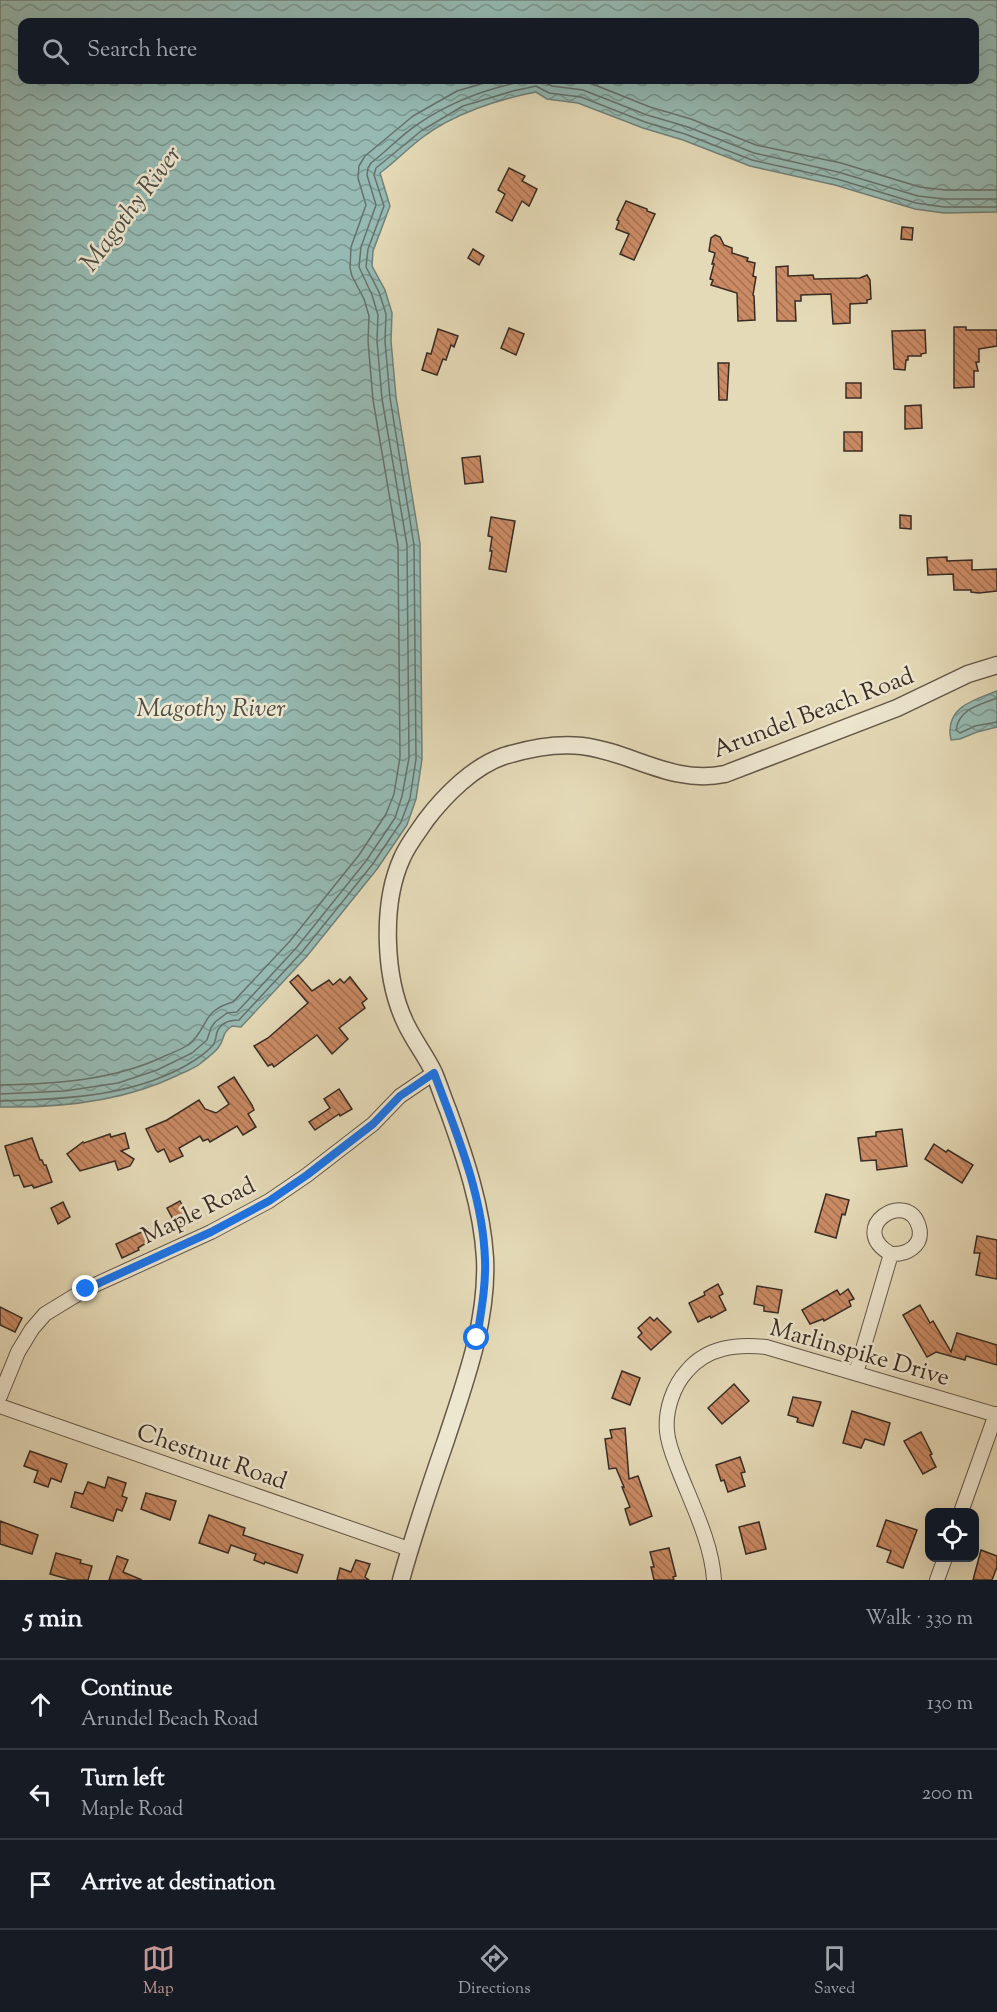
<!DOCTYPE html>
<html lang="en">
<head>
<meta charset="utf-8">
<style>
  body { margin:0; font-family:"Sorts Mill Goudy",serif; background:#20242c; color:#f1f3f6 }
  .controls { position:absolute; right:18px; bottom:18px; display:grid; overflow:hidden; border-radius:12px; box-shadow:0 6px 24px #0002 }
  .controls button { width:54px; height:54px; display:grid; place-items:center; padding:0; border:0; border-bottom:2px solid #363941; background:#171b24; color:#f1f3f6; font:30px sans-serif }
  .stop { position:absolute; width:18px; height:18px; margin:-14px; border:4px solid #1a73e8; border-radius:50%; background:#fff }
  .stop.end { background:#1a73e8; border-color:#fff; box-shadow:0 2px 6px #0008 }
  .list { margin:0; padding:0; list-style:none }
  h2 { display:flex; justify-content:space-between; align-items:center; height:78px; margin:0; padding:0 24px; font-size:26px }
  h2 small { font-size:20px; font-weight:400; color:#9ea1a6 }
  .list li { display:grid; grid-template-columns:39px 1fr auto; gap:18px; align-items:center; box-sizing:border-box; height:90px; padding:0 24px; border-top:2px solid #363941 }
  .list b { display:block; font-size:22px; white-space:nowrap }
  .list p { margin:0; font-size:20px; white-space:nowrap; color:#9ea1a6 }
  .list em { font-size:20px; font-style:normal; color:#9ea1a6 }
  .icon { flex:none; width:33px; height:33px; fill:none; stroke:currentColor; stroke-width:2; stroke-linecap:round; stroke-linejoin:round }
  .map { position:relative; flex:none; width:997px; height:1580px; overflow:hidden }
  .search { position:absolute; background:#171b24; box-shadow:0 6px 24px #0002; left:18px; right:18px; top:18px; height:66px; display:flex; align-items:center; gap:15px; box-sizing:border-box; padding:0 21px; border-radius:12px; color:#9ea1a6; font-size:22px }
  .sheet { height:348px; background:#171b24 }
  nav { display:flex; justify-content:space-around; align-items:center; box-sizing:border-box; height:84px; border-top:2px solid #363941; background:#171b24; font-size:16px; color:#9ea1a6 }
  nav a { display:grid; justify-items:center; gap:3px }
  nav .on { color:#c59692 }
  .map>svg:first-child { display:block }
</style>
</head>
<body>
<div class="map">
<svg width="997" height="1580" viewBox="0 0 997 1580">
  <defs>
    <pattern id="water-waves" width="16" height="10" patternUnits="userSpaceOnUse" patternTransform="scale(1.5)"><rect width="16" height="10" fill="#96bab3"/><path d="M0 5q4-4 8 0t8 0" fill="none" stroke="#7b9791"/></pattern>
    <pattern id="building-back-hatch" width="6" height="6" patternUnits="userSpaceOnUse" patternTransform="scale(1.5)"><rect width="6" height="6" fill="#ca8a64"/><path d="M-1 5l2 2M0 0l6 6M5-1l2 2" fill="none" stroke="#a57152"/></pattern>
  </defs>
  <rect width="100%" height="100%" fill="#e5dab7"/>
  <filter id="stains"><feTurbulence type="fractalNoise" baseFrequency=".00333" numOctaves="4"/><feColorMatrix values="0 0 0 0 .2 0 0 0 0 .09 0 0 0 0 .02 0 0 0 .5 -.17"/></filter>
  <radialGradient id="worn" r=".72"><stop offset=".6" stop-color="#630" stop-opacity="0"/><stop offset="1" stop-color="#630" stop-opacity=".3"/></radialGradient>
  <g fill="url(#water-waves)" stroke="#70817a" stroke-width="1.5" fill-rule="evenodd">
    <path d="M 0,0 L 997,0 L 997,212 L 944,213 L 915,209 L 835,185 L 750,166 L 683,140 L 643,128 L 578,103 L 547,99 L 536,92 C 499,99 453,114 423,137 C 408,148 395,162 380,173 L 390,206 L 373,251 L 372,266 L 385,290 L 392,313 L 391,341 L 396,397 L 420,544 L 422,759 L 416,799 L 407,825 L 377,869 L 307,956 L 241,1027 L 232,1026 C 220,1035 226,1038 218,1048 C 214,1053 206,1059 201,1063 C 194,1069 184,1072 176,1076 C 122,1102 59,1108 0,1107 ZM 974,22 L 974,80 L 22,80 L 22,22 Z"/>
    <path d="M 997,691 L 997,727 L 977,732 L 960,739 L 951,740 C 944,708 973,700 997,691 Z"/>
  </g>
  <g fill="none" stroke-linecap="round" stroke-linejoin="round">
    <g stroke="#67726c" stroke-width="1.5">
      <path d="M 539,80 L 552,86 L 583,90 L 647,115 L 688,127 L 754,153 L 838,172 L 918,196 L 945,199 L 997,199"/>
      <path d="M 574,80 L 585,81 L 650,107 L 691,119 L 756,145 L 841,163 L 920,187 L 945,190 L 997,190"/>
      <path d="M 997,698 C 979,705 959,709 956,730 L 960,733 L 975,726 L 997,722"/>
      <path d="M 0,1085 C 57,1084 116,1080 167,1055 C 174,1052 182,1049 188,1045 C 209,1029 200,1011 233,1002 L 290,941 L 359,855 L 386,814 L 394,794 L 400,757 L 398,546 L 373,400 L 368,341 L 369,316 L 364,299 L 352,276 L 350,268 L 351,247 L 366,205 L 358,178 L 359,166 L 365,156 L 413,116 L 457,91 L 495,80"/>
      <path d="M 0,1094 L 65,1091 L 118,1083 L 157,1070 L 192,1053 L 207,1040 L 211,1028 L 215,1022 L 227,1013 L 237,1012 L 297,947 L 366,861 L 395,818 L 402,796 L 409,758 L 407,545 L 382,399 L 377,341 L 378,315 L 372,295 L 359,267 L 361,247 L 376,205 L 367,175 L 368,168 L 371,163 C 387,151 401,135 418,124 C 452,101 491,87 531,80"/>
      <path d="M 0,1101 C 65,1099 138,1097 195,1060 C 201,1056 209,1050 213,1045 C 216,1041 216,1036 217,1032 C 221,1022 231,1020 239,1020 L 302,952 L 372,865 L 401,822 L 410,798 L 416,759 L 414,545 L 390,398 L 385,341 L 386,314 L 379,292 L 366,267 L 368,249 L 384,206 L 374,175 L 376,168 L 421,131 L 463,106 L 513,91 L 536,86 L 549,93 L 581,97 L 645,122 L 685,134 L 752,160 L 837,179 L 916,203 L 944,207 L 997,207"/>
    </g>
  </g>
  <g fill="url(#building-back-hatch)" stroke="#382b24" stroke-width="1.5">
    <path d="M 509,168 L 525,176 L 522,181 L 537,189 L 529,206 L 522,201 L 512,221 L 496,212 L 505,194 L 498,190 Z"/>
    <path d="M 626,201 L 647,209 L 647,211 L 655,214 L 634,260 L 620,254 L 629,234 L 616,229 L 619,221 L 617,220 Z"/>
    <path d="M 902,227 L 913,228 L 912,240 L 901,239 Z"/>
    <path d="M 715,235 L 720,237 L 724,245 L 732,248 L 732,253 L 748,258 L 747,261 L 755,263 L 753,276 L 756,277 L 753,295 L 754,296 L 755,320 L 738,321 L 737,293 L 711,285 L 713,280 L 710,279 L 714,264 L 712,264 L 715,253 L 709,251 L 711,238 Z"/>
    <path d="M 473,249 L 484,256 L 479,265 L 468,258 Z"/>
    <path d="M 788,266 L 788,276 L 813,275 L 814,279 L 860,278 L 867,275 L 870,280 L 871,299 L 867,300 L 867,303 L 850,304 L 850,323 L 833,324 L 831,294 L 801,295 L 801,301 L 795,301 L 796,321 L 777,321 L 776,267 Z"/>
    <path d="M 954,327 L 966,327 L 966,330 L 997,330 L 997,346 L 979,349 L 979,362 L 976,362 L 978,371 L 974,371 L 974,387 L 954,388 Z"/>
    <path d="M 509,328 L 524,334 L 516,355 L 501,348 Z"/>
    <path d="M 438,329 L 458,336 L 454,347 L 451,345 L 446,360 L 443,359 L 437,375 L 422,370 L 427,353 L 431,354 Z"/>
    <path d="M 925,330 L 926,353 L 921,354 L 921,356 L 908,356 L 908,360 L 906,360 L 905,370 L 894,369 L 892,331 Z"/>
    <path d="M 718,363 L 729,363 L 727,400 L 719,400 Z"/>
    <rect x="846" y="383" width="15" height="15"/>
    <path d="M 921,405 L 922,428 L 905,429 L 905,406 Z"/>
    <rect x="844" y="432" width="18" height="19"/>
    <path d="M 480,456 L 483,482 L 465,484 L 462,458 Z"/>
    <path d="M 900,515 L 911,516 L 911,529 L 900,528 Z"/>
    <path d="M 491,517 L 515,521 L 506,572 L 489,569 L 492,551 L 490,551 L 492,537 L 488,536 Z"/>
    <path d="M 947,557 L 947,561 L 972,560 L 972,570 L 997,569 L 997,591 L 979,593 L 971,592 L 971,590 L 954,590 L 953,574 L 928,575 L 927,558 Z"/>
    <path d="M 298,975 L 312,991 L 329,980 L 333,985 L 340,979 L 344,983 L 350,977 L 367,999 L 362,1003 L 365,1008 L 339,1028 L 348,1039 L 332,1054 L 317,1035 L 274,1067 L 272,1064 L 268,1066 L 254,1046 L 268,1038 L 308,1003 L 290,982 Z"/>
    <path d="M 234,1077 L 252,1105 L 254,1110 L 248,1114 L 256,1127 L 243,1135 L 237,1126 L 210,1142 L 208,1139 L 203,1141 L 200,1136 L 179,1148 L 183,1156 L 170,1162 L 164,1149 L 158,1152 L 156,1150 L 146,1129 L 167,1120 L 199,1100 L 205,1109 L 216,1113 L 229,1104 L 218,1087 Z"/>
    <path d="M 339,1089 L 352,1109 L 340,1116 L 339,1114 L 315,1130 L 309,1122 L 330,1108 L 324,1099 Z"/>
    <path d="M 902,1129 L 907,1166 L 877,1170 L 876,1160 L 861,1161 L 858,1138 L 876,1136 L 876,1132 Z"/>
    <path d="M 125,1133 L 129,1148 L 121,1151 L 134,1159 L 130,1166 L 118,1170 L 115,1161 L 80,1171 L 67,1154 L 83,1142 L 84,1143 L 110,1134 L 111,1137 Z"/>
    <path d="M 32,1138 L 40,1160 L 42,1160 L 44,1165 L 46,1165 L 52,1182 L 34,1188 L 32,1185 L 24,1187 L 19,1175 L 14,1176 L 5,1146 Z"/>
    <path d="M 934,1144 L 946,1152 L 948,1150 L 973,1165 L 962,1183 L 925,1159 Z"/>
    <path d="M 826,1194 L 849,1200 L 845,1215 L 842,1214 L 836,1238 L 815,1232 Z"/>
    <path d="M 180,1201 L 189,1218 L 176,1225 L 167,1208 Z"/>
    <path d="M 63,1202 L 70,1217 L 58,1224 L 51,1208 Z"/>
    <path d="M 148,1229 L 154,1238 L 138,1248 L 139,1250 L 122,1258 L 116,1244 Z"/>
    <path d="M 977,1236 L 997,1240 L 997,1279 L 976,1275 L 980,1253 L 974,1253 Z"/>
    <path d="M 718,1284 L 723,1294 L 719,1296 L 726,1310 L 711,1318 L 710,1316 L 698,1322 L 689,1303 L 705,1295 L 704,1292 Z"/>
    <path d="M 757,1286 L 782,1290 L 778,1313 L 764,1311 L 764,1306 L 754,1304 Z"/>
    <path d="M 848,1289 L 854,1299 L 849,1301 L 851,1306 L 824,1321 L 823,1319 L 810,1324 L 802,1310 L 837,1290 L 840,1295 Z"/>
    <path d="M 920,1305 L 930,1323 L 933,1321 L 951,1352 L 957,1333 L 997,1345 L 997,1365 L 966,1356 L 965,1360 L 936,1352 L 927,1357 L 903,1315 Z"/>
    <path d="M 0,1307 L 22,1318 L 15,1332 L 0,1325 Z"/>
    <path d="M 650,1317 L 654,1321 L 657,1318 L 671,1332 L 651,1350 L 638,1337 L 642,1333 L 638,1328 Z"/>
    <path d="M 622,1371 L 640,1378 L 630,1405 L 612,1398 Z"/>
    <path d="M 734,1384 L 749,1401 L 722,1424 L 708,1408 Z"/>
    <path d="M 793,1397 L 821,1402 L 813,1426 L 797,1422 L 798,1418 L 788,1415 Z"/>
    <path d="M 852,1411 L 890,1423 L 884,1445 L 865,1439 L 861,1448 L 843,1443 Z"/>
    <path d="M 625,1428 L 629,1479 L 638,1476 L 652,1516 L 630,1525 L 625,1509 L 630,1507 L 622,1487 L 624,1487 L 616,1468 L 609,1469 L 605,1439 L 612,1438 L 610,1430 Z"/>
    <path d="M 921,1432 L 932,1454 L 930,1455 L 936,1467 L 923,1474 L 904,1441 Z"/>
    <path d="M 30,1451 L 67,1464 L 61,1482 L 51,1478 L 48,1487 L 34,1482 L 38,1471 L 24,1466 Z"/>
    <path d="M 740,1457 L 745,1472 L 741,1473 L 745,1486 L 728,1492 L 724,1480 L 721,1481 L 716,1465 Z"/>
    <path d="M 108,1477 L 126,1483 L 122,1496 L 127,1498 L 122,1511 L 117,1509 L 113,1521 L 71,1507 L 75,1492 L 83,1494 L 88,1482 L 105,1488 Z"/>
    <path d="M 146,1493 L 176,1501 L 170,1520 L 141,1509 Z"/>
    <path d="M 209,1515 L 245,1528 L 243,1535 L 303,1555 L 297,1573 L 265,1562 L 264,1564 L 254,1560 L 256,1554 L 231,1545 L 228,1553 L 199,1543 Z"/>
    <path d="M 886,1520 L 917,1530 L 903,1568 L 887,1562 L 891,1551 L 877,1546 Z"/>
    <path d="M 0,1521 L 38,1535 L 32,1554 L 0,1544 Z"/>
    <path d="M 759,1522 L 766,1549 L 746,1554 L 739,1527 Z"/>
    <path d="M 669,1548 L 676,1576 L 673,1577 L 674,1580 L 654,1580 L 651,1567 L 654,1567 L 650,1552 Z"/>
    <path d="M 981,1550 L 997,1556 L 997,1567 L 992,1580 L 973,1580 Z"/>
    <path d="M 56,1553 L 81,1560 L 80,1563 L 92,1566 L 88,1580 L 71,1580 L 50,1574 Z"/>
    <path d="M 117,1556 L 128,1560 L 123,1572 L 142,1580 L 109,1580 Z"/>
    <path d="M 356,1560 L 370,1564 L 365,1577 L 369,1580 L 337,1580 L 340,1568 L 351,1572 Z"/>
  </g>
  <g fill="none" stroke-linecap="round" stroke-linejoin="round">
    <defs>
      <g id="minor">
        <path d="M 856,1373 L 891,1254 C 906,1255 924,1246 919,1227 C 908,1187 845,1228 891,1254"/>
        <path d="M 0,1396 L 18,1352 L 32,1329 L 45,1314 L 86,1289 L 211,1232 L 269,1201 L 307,1175 L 373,1124 L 400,1096 L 434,1073"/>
        <path d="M 0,1406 L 409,1549"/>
        <path d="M 961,1512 L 996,1414"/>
        <path d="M 714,1580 C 712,1544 692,1504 679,1471 C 674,1458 668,1445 667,1431 C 665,1411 673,1386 687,1371 C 707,1347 736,1344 766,1347 L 997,1415"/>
        <path d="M 937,1580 L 945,1558"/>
      </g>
      <path id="tertiary" d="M 401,1580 C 414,1533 430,1486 446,1440 C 465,1382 488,1321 485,1258 C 482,1207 465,1157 448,1110 C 443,1098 439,1085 434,1073 C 426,1056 414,1041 406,1024 C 384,979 381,904 402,858 C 408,844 418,832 426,820 C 445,795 474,766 504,756 C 530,748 556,743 582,746 C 632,752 672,785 725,774 L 897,708 L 968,674 L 997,665"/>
    </defs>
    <use href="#minor" stroke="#635749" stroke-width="16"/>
    <use href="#tertiary" stroke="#635749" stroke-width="19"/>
    <use href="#minor" stroke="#eee7d0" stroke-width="14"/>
    <use href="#tertiary" stroke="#eee7d0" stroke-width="16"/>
  </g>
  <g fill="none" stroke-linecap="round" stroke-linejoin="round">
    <path stroke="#1a73e8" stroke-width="8" d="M 86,1289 L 211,1232 L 269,1201 L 307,1175 L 373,1124 L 400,1096 L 434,1073 C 456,1132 483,1195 485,1260 C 486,1286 481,1312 477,1338"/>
  </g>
  <g text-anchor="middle" stroke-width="5" stroke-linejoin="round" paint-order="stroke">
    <g font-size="24" fill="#382b24" stroke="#eee7d0">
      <text transform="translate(813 712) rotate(-21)" y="8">Arundel Beach Road</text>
      <text transform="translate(198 1210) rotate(-26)" y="8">Maple Road</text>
      <text transform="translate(860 1352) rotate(16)" y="8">Marlinspike Drive</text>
      <text transform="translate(212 1456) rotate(19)" y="8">Chestnut Road</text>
    </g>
    <g font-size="26" font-style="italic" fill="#504f48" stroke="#eee7d0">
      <text transform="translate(130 208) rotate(-53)" y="9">Magothy River</text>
      <text x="211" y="716">Magothy River</text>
    </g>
  </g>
  <rect width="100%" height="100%" filter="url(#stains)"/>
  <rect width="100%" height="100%" fill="url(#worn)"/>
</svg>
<div class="controls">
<button><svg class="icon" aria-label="locate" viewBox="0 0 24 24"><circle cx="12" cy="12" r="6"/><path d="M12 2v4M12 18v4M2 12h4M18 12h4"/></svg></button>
</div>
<div class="stop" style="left:477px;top:1338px"></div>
<div class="stop end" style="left:86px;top:1289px"></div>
<div class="search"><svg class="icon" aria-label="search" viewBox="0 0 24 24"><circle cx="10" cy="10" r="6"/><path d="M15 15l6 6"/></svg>Search here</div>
</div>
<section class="sheet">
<h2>5 min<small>Walk · 330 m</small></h2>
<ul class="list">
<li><svg class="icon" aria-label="ahead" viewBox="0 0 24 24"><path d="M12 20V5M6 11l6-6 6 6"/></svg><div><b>Continue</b><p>Arundel Beach Road</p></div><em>130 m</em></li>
<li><svg class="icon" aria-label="left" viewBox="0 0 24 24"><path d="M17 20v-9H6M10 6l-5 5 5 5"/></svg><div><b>Turn left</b><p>Maple Road</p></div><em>200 m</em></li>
<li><svg class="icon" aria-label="arrive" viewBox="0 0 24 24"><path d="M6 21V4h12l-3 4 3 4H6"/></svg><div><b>Arrive at destination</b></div></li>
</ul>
</section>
<nav>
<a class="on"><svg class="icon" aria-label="map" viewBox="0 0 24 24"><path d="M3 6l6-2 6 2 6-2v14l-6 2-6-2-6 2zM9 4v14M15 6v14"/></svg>Map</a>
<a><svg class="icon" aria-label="directions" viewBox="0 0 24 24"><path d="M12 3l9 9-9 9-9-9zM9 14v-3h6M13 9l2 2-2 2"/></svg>Directions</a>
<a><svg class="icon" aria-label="saved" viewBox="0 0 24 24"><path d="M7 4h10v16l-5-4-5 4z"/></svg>Saved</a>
</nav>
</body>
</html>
